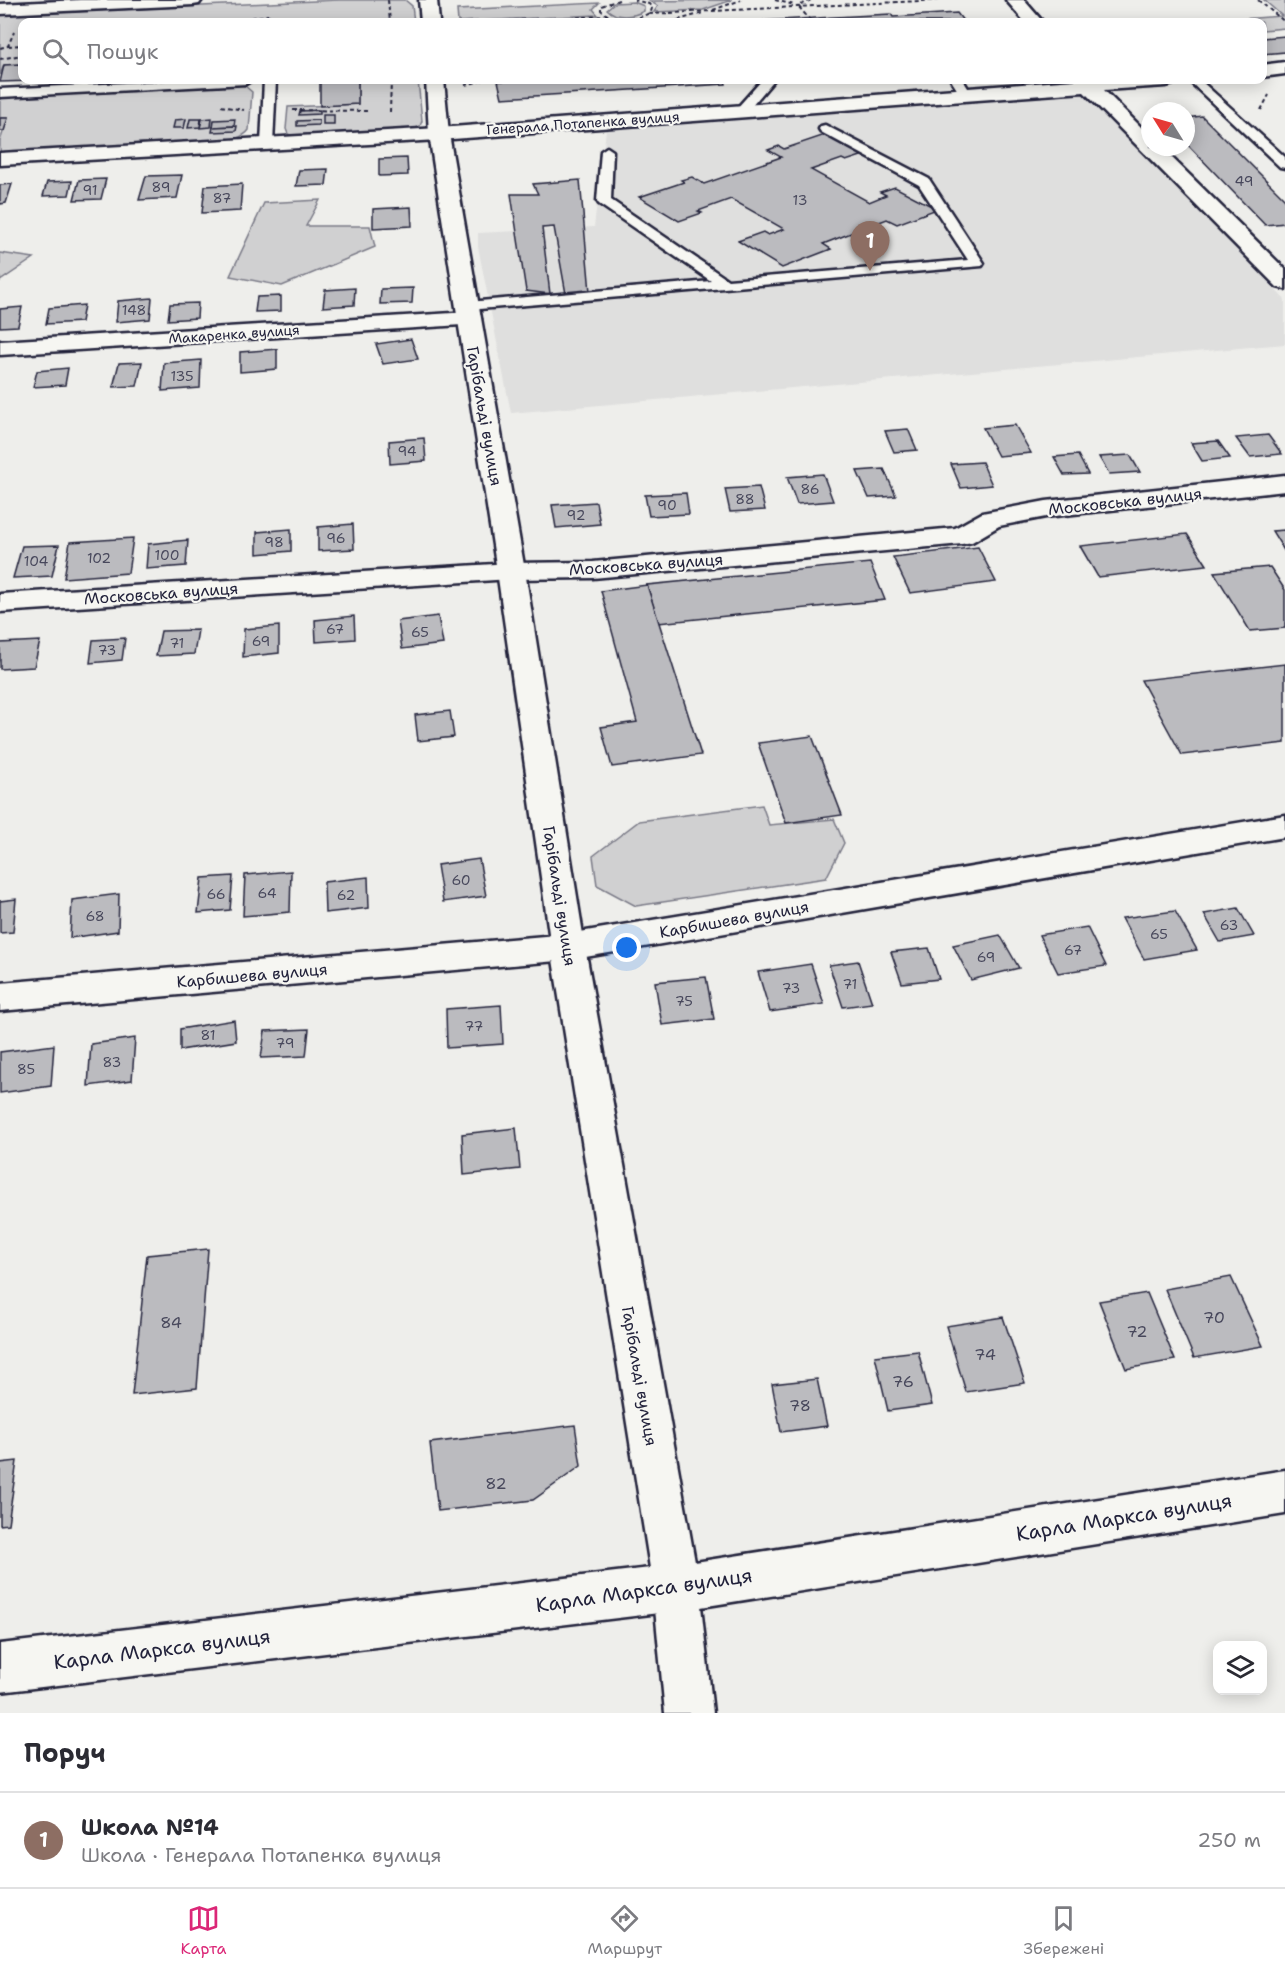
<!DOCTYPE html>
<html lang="uk">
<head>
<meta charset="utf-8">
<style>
  body { margin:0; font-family:"Shantell Sans",sans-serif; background:#f7f7f7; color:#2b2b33 }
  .controls { position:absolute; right:18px; bottom:18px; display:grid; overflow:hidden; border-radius:12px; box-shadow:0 3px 15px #0003 }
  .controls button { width:54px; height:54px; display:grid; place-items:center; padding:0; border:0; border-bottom:2px solid #e1e1e2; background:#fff; color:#2b2b33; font:30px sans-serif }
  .compass { position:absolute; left:1141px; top:102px; width:54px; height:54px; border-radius:50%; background:#fff; box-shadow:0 3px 15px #0003; rotate:307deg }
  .you { position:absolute; left:627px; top:948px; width:21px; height:21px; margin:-15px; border:4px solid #fff; border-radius:50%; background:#1a73e8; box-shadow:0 0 0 9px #1a73e833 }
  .badge { display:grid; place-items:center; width:39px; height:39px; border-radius:50%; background:#db2777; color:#fff; font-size:20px; font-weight:700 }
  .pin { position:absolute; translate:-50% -50px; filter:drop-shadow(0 2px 3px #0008) }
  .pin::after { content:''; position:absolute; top:32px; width:21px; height:18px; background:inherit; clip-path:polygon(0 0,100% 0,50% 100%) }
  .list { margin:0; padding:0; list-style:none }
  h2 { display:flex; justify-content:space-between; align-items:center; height:78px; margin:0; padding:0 24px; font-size:26px }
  h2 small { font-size:20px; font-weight:400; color:#7c7c81 }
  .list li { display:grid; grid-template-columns:39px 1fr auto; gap:18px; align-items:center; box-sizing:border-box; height:96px; padding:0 24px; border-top:2px solid #e1e1e2 }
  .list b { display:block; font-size:22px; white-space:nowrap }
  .list p { margin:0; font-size:20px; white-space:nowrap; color:#7c7c81 }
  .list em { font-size:20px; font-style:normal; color:#7c7c81 }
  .icon { flex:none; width:33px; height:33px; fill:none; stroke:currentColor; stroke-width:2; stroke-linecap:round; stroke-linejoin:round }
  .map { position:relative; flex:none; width:1285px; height:1713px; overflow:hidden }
  .search { position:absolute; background:#fff; box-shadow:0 3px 15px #0003; left:18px; right:18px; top:18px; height:66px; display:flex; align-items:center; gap:15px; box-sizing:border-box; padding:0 21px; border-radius:12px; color:#7c7c81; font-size:22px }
  .sheet { height:174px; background:#fff }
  nav { display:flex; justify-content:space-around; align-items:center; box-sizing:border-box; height:84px; border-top:2px solid #e1e1e2; background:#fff; font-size:16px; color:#7c7c81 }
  nav a { display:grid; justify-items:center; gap:3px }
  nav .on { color:#db2777 }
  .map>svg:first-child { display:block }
</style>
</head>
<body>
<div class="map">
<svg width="1285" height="1713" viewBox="0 0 1285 1713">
  <rect width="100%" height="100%" fill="#eeeeeb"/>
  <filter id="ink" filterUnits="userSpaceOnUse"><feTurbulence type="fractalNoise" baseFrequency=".0167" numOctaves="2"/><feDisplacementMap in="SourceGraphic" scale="12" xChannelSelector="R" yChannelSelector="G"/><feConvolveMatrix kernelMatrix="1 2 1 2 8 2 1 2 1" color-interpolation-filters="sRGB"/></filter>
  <g filter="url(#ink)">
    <path fill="#dfdfde" d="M 1088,92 L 1285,300 L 1285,344 L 511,413 L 478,247 L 478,233 L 594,227 L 606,130 Z"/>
    <g fill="#d0d0d1" stroke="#797986" stroke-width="1.5">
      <path d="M 338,0 L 405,0 L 412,6 L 414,22 L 22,22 L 22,64 L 4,65 L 0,75 L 0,15 Z"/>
      <path d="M 732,0 L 703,10 L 654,12 L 658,6 L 649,1 Z"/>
      <path d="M 1264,0 L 1285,0 L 1285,28 L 1263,30 L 1262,22 L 1200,22 L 1282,16 Z"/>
      <path d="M 634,2 L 644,6 L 644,11 C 633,17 616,19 607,9 L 614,3 Z"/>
      <path d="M 599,3 L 593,9 L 598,15 L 458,22 L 457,10 Z"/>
      <path d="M 358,80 L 418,80 L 422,121 L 420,126 L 410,131 L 295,137 L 288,134 L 286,129 L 288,107 L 358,104 Z"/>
      <path d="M 238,84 L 245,86 L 252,92 L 249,130 C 237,148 167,146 145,147 L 145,143 L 129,144 L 128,148 L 0,155 L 0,141 L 8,118 L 0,118 L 0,96 Z"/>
      <path d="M 320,200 L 306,226 L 370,226 L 375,247 L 282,286 L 230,276 L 264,203 Z"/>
      <path d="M 0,253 L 34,258 L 0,281 Z"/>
      <path d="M 762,805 L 769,825 L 834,819 L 844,843 L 826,878 L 636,906 L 597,885 L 593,856 L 639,821 Z"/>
    </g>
    <g fill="#bbbbbf" stroke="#22223b" stroke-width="1.5">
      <path d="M 957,13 L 964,22 L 739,22 L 891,14 L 893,17 Z"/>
      <path d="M 1285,36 L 1285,52 L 1262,54 L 1262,38 Z"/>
      <path d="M 22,64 L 22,80 L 64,80 L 0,82 L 4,65 Z"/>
      <path d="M 320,80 L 358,80 L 358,104 L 320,106 Z"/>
      <path d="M 522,80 L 725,80 L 726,84 L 502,98 L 498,81 Z"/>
      <path d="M 320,110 L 320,114 L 299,115 L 300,111 Z"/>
      <rect x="323" y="115" width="11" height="9"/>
      <path d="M 1202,116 L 1285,199 L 1285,223 L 1265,225 L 1186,143 L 1186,118 Z"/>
      <path d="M 0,118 L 8,118 L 4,131 L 0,131 Z"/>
      <path d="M 212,118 L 211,127 L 200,128 L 202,119 Z"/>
      <path d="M 186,119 L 184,128 L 173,128 L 175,120 Z"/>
      <path d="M 190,119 L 201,119 L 200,127 L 188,128 Z"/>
      <path d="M 235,119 L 234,126 L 213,127 L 214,120 Z"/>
      <path d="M 319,120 L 319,125 L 297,126 L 297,121 Z"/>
      <path d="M 237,126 L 236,131 L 212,132 L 213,127 Z"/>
      <path d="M 825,135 L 864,155 L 846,161 L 842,159 L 811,170 L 869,202 L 886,195 L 880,192 L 895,187 L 937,209 L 897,224 L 887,219 L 823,244 L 831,249 L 782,268 L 738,241 L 763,232 L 768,235 L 784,229 L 731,199 L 698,211 L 702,213 L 679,221 L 639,197 L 684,182 L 681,180 L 692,177 L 704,184 L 781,157 L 768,150 L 779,146 L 784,149 Z"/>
      <path d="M 407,158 L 408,175 L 379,176 L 379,159 Z"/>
      <path d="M 328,169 L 326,185 L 296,186 L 299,170 Z"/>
      <path d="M 182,175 L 177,198 L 139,200 L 146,176 Z"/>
      <path d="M 106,179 L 101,199 L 74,200 L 79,180 Z"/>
      <path d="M 580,180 L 590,292 L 566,294 L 554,227 L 542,228 L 550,294 L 526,291 L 511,194 L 538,194 L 533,184 Z"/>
      <path d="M 72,181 L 69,195 L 43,196 L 47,182 Z"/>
      <path d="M 12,184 L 6,203 L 0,204 L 0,185 Z"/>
      <path d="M 242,184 L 240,211 L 202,213 L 205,186 Z"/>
      <path d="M 411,207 L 412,226 L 373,228 L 373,209 Z"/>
      <path d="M 355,288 L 354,305 L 323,307 L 325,290 Z"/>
      <path d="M 413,288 L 412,303 L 380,304 L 381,289 Z"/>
      <path d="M 281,296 L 281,311 L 255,312 L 257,297 Z"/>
      <path d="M 152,298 L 150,319 L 116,322 L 118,301 Z"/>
      <path d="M 198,303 L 197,318 L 168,320 L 170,304 Z"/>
      <path d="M 84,305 L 81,322 L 46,324 L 49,308 Z"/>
      <path d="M 22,307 L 18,326 L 0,327 L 0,309 Z"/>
      <path d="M 411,339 L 418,359 L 383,364 L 376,344 Z"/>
      <path d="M 277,349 L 277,369 L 240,372 L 240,352 Z"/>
      <path d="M 201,360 L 200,388 L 162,391 L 164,363 Z"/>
      <path d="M 142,362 L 137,386 L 113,387 L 119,363 Z"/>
      <path d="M 68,368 L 65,385 L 33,387 L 37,371 Z"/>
      <path d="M 1015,425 L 1031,453 L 998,456 L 983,428 Z"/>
      <path d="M 908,429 L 917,450 L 894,452 L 885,431 Z"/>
      <path d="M 1268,435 L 1282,454 L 1250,457 L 1236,438 Z"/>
      <path d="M 424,438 L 426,461 L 390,464 L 389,441 Z"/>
      <path d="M 1218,441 L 1230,458 L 1202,461 L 1191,443 Z"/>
      <path d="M 1078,455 L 1088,474 L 1064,475 L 1054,457 Z"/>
      <path d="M 1130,455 L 1140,472 L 1109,474 L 1099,457 Z"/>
      <path d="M 982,462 L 992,485 L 961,488 L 951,464 Z"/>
      <path d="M 884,469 L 896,496 L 869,498 L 857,471 Z"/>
      <path d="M 823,474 L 833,501 L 797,504 L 787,477 Z"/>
      <path d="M 759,487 L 765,510 L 730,512 L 725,489 Z"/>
      <path d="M 686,493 L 689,514 L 649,516 L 645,495 Z"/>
      <path d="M 596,502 L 600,524 L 556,528 L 552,505 Z"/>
      <path d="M 353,524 L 354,549 L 318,551 L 318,527 Z"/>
      <path d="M 291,529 L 291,551 L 257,554 L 257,532 Z"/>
      <path d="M 1285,530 L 1285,552 L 1272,531 Z"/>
      <path d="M 1187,534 L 1207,565 L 1098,577 L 1080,546 Z"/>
      <path d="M 133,538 L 128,573 L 64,578 L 70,542 Z"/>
      <path d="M 188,540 L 186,566 L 146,569 L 148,544 Z"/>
      <path d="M 59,545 L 52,576 L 13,578 L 22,546 Z"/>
      <path d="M 978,547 L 996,582 L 910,593 L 893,557 Z"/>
      <path d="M 870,563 L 885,600 L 658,623 L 647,585 Z"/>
      <path d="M 1270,567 L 1285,590 L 1285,628 L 1250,631 L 1214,572 Z"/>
      <path d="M 647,585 L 701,755 L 612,767 L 601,727 L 637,722 L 601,591 Z"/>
      <path d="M 354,616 L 355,639 L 316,642 L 315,620 Z"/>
      <path d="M 438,616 L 443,644 L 402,649 L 398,621 Z"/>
      <path d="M 279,626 L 279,653 L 243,657 L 244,629 Z"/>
      <path d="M 198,630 L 194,654 L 156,656 L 161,631 Z"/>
      <path d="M 125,638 L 122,660 L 90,663 L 93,640 Z"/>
      <path d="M 40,641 L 34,667 L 0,669 L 0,643 Z"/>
      <path d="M 1285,664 L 1285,743 L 1182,755 L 1141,680 Z"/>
      <path d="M 450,711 L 454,737 L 418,741 L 415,715 Z"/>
      <path d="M 812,736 L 842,815 L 786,823 L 758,743 Z"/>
      <path d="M 479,859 L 486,896 L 443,902 L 437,865 Z"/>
      <path d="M 291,871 L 290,912 L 243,916 L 245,875 Z"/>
      <path d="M 233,876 L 230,910 L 198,913 L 202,878 Z"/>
      <path d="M 368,877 L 369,908 L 325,913 L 324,882 Z"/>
      <path d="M 119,894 L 118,931 L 70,938 L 72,900 Z"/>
      <path d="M 16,899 L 13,932 L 0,933 L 0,901 Z"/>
      <path d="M 1238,908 L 1254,936 L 1220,942 L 1204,914 Z"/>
      <path d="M 1175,911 L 1197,950 L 1144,959 L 1122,918 Z"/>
      <path d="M 1087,927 L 1106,966 L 1058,973 L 1039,935 Z"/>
      <path d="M 1000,935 L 1019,968 L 971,980 L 953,945 Z"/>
      <path d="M 929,948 L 939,979 L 902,983 L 891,952 Z"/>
      <path d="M 858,961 L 872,1003 L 843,1007 L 829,965 Z"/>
      <path d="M 811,964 L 824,1004 L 770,1012 L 758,972 Z"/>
      <path d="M 706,977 L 714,1019 L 662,1025 L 655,982 Z"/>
      <path d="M 501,1005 L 503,1044 L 447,1048 L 446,1009 Z"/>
      <path d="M 234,1020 L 236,1041 L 180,1050 L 180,1029 Z"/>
      <path d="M 309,1029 L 306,1056 L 261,1058 L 265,1031 Z"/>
      <path d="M 135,1038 L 132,1080 L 88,1086 L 91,1044 Z"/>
      <path d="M 54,1045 L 51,1086 L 0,1093 L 0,1052 Z"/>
      <path d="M 516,1128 L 520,1169 L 464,1175 L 462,1134 Z"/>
      <path d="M 208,1249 L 197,1388 L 132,1395 L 147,1255 Z"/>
      <path d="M 1231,1277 L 1263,1346 L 1194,1358 L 1165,1289 Z"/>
      <path d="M 1147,1293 L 1175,1360 L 1126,1369 L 1099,1301 Z"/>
      <path d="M 1003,1317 L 1025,1383 L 966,1392 L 946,1326 Z"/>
      <path d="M 918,1351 L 932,1405 L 888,1411 L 875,1356 Z"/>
      <path d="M 817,1379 L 827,1426 L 781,1432 L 772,1384 Z"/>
      <path d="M 575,1425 L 581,1466 L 533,1500 L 438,1511 L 430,1443 Z"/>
      <path d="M 17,1461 L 8,1524 L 0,1525 L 0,1463 Z"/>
    </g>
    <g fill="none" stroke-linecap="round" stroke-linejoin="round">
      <defs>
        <g id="service">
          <path d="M 187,80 L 252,80 L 246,84 L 0,97 L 0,89 Z"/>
          <path d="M 264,80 L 276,80 L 273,144 L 267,148 L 261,144 Z"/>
          <path d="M 762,80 L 774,80 L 745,114 L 737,114 L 735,111 L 737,108 Z"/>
          <path d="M 951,80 L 963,80 L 973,96 L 971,99 L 963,99 Z"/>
          <path d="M 1188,80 L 1200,80 L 1285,157 L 1285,168 L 1280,167 Z"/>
          <path d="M 825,125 L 929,179 L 984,263 L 982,266 L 468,310 L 461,306 L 468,302 L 711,281 L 599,204 L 597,201 L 601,151 L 607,147 L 613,151 L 611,200 L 728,280 L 968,260 L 919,185 L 821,132 L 819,129 L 821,126 Z"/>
        </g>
        <g id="minor">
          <path d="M 1006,0 L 1024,0 L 1043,22 L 1025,22 Z"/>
          <path d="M 1285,62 L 1285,74 L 1262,77 L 1262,65 Z"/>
          <path d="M 1074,80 L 1175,80 L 1173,84 L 1166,86 L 1104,90 L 1150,136 L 1150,147 L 1161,147 L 1285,269 L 1285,289 L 1277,287 L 1084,92 L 439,140 L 0,165 L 0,153 L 439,128 Z"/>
          <path d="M 469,312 L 477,314 L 481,319 L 477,324 L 0,355 L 0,341 Z"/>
          <path d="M 1285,475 L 1285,491 L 1046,517 L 999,526 L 972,542 L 962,544 L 593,578 L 511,579 L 0,612 L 0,594 L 511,563 L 593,562 L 955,528 L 982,513 L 1046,501 Z"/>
          <path d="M 1285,815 L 1285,837 L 568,960 L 0,1011 L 0,983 L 568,934 Z"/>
          <path d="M 676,1565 L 692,1572 L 699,1588 L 713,1713 L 665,1713 L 653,1588 L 660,1572 Z"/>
        </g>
        <g id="tertiary">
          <path d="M 419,0 L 437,0 L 439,22 L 421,22 Z"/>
          <path d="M 426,80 L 444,80 L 449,134 L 525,571 L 585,947 L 695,1562 L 1285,1470 L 1285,1514 L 676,1611 L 0,1692 L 0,1644 L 650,1568 L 551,947 L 497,571 L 429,134 Z"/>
        </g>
        <path id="primary" d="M 80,0 L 202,0 L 199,4 L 193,5 L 0,14 L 0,4 Z"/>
      </defs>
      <use href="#service" stroke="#22223b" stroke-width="5"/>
      <use href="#minor" stroke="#22223b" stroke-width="5"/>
      <use href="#tertiary" stroke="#22223b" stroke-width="5"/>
      <use href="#primary" stroke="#22223b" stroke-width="5"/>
      <g stroke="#22223b" stroke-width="2" stroke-dasharray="4 3" stroke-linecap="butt">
        <path d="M 388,0 L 390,22"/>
        <path d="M 619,0 L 601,6 L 601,10 C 615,24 635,21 651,12 L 652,8 L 649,4 L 635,0"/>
        <path d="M 775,0 L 794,5"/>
        <path d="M 1258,0 L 1285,22"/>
        <path d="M 801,5 L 811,0"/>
        <path d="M 799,7 L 810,20"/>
        <path d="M 713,10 L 741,0"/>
        <path d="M 649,14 L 941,0"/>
        <path d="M 224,22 L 268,15 L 293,22"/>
        <path d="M 486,22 L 608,16"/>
        <path d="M 671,22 L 703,13"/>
        <path d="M 8,46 L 22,45"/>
        <path d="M 0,48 L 8,46 L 14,32"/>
        <path d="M 0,59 L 22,55"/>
        <path d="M 465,85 L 484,80"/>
        <path d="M 221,106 L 244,110"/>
        <path d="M 293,110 L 369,111"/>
        <path d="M 1261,110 L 1269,95"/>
        <path d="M 390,112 L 391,80"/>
      </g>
      <use href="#service" fill="#f6f6f2" fill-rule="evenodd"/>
      <use href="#minor" fill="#f6f6f2" fill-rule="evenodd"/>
      <use href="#tertiary" fill="#f6f6f2" fill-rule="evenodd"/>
      <use href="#primary" fill="#f6f6f2" fill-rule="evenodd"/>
    </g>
  </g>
  <g text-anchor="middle" stroke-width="4.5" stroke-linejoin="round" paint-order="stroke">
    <g font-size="14" fill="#22223b" stroke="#f6f6f2">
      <text transform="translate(583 123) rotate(-4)" y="5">Генерала Потапенка вулиця</text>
      <text transform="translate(234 334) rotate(-4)" y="5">Макаренка вулиця</text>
    </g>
    <g font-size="14" fill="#48485c">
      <text x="1244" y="186">49</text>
      <text x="161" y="192">89</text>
      <text x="90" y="195">91</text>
      <text x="222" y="203">87</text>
      <text x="800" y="205">13</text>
      <text x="134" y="315">148</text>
      <text x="182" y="381">135</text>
      <text x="407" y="456">94</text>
      <text x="810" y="494">86</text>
      <text x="745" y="504">88</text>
      <text x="667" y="510">90</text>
      <text x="576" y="520">92</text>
      <text x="336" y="543">96</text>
      <text x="274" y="547">98</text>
      <text x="167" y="560">100</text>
      <text x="99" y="563">102</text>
      <text x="36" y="566">104</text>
      <text x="335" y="634">67</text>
      <text x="420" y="637">65</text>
      <text x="261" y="646">69</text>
      <text x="177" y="648">71</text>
      <text x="107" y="655">73</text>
      <text x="461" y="885">60</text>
      <text x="267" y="898">64</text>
      <text x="216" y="899">66</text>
      <text x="346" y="900">62</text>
      <text x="95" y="921">68</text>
      <text x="1229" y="930">63</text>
      <text x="1159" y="939">65</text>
      <text x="1073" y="955">67</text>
      <text x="986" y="962">69</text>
      <text x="850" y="989">71</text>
      <text x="791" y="993">73</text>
      <text x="684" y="1006">75</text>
      <text x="474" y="1031">77</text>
      <text x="208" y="1040">81</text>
      <text x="285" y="1048">79</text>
      <text x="112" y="1067">83</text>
      <text x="26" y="1074">85</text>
    </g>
    <g font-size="16" fill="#22223b" stroke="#f6f6f2">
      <text transform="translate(485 416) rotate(80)" y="6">Гарібальді вулиця</text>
      <text transform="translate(1125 501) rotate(-6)" y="6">Московська вулиця</text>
      <text transform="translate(646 564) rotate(-4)" y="6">Московська вулиця</text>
      <text transform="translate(161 593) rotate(-4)" y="6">Московська вулиця</text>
      <text transform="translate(560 896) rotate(81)" y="6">Гарібальді вулиця</text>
      <text transform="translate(734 919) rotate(-10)" y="6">Карбишева вулиця</text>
      <text transform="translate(252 975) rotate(-5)" y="6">Карбишева вулиця</text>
      <text transform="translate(640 1376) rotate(80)" y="6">Гарібальді вулиця</text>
    </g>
    <g font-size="16" fill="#48485c">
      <text x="1214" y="1323">70</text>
      <text x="171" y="1328">84</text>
      <text x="1137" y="1337">72</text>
      <text x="985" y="1360">74</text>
      <text x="903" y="1387">76</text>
      <text x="800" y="1411">78</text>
      <text x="496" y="1489">82</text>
    </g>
    <g font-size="20" fill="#22223b" stroke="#f6f6f2">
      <text transform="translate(1124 1517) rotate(-9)" y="7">Карла Маркса вулиця</text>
      <text transform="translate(644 1590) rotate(-8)" y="7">Карла Маркса вулиця</text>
      <text transform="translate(162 1649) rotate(-7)" y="7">Карла Маркса вулиця</text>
    </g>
  </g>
</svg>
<div class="controls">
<button><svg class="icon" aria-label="layers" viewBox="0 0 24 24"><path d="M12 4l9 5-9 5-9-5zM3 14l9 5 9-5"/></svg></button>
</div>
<svg class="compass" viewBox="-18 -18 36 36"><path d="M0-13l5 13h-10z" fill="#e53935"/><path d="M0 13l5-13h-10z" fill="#7c7c81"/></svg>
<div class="you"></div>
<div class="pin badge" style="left:870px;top:271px;background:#8d6e63">1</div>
<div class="search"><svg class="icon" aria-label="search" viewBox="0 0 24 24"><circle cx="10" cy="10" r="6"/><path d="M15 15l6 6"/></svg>Пошук</div>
</div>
<section class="sheet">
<h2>Поруч<small></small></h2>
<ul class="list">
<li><span class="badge" style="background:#8d6e63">1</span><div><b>Школа №14</b><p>Школа · Генерала Потапенка вулиця</p></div><em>250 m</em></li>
</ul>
</section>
<nav>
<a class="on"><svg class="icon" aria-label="map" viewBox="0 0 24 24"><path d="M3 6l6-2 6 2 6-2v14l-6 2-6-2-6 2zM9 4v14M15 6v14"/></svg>Карта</a>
<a><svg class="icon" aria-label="directions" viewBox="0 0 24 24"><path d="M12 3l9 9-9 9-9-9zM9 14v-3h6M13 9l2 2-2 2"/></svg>Маршрут</a>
<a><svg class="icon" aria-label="saved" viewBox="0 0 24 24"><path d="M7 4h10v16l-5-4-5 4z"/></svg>Збережені</a>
</nav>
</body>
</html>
